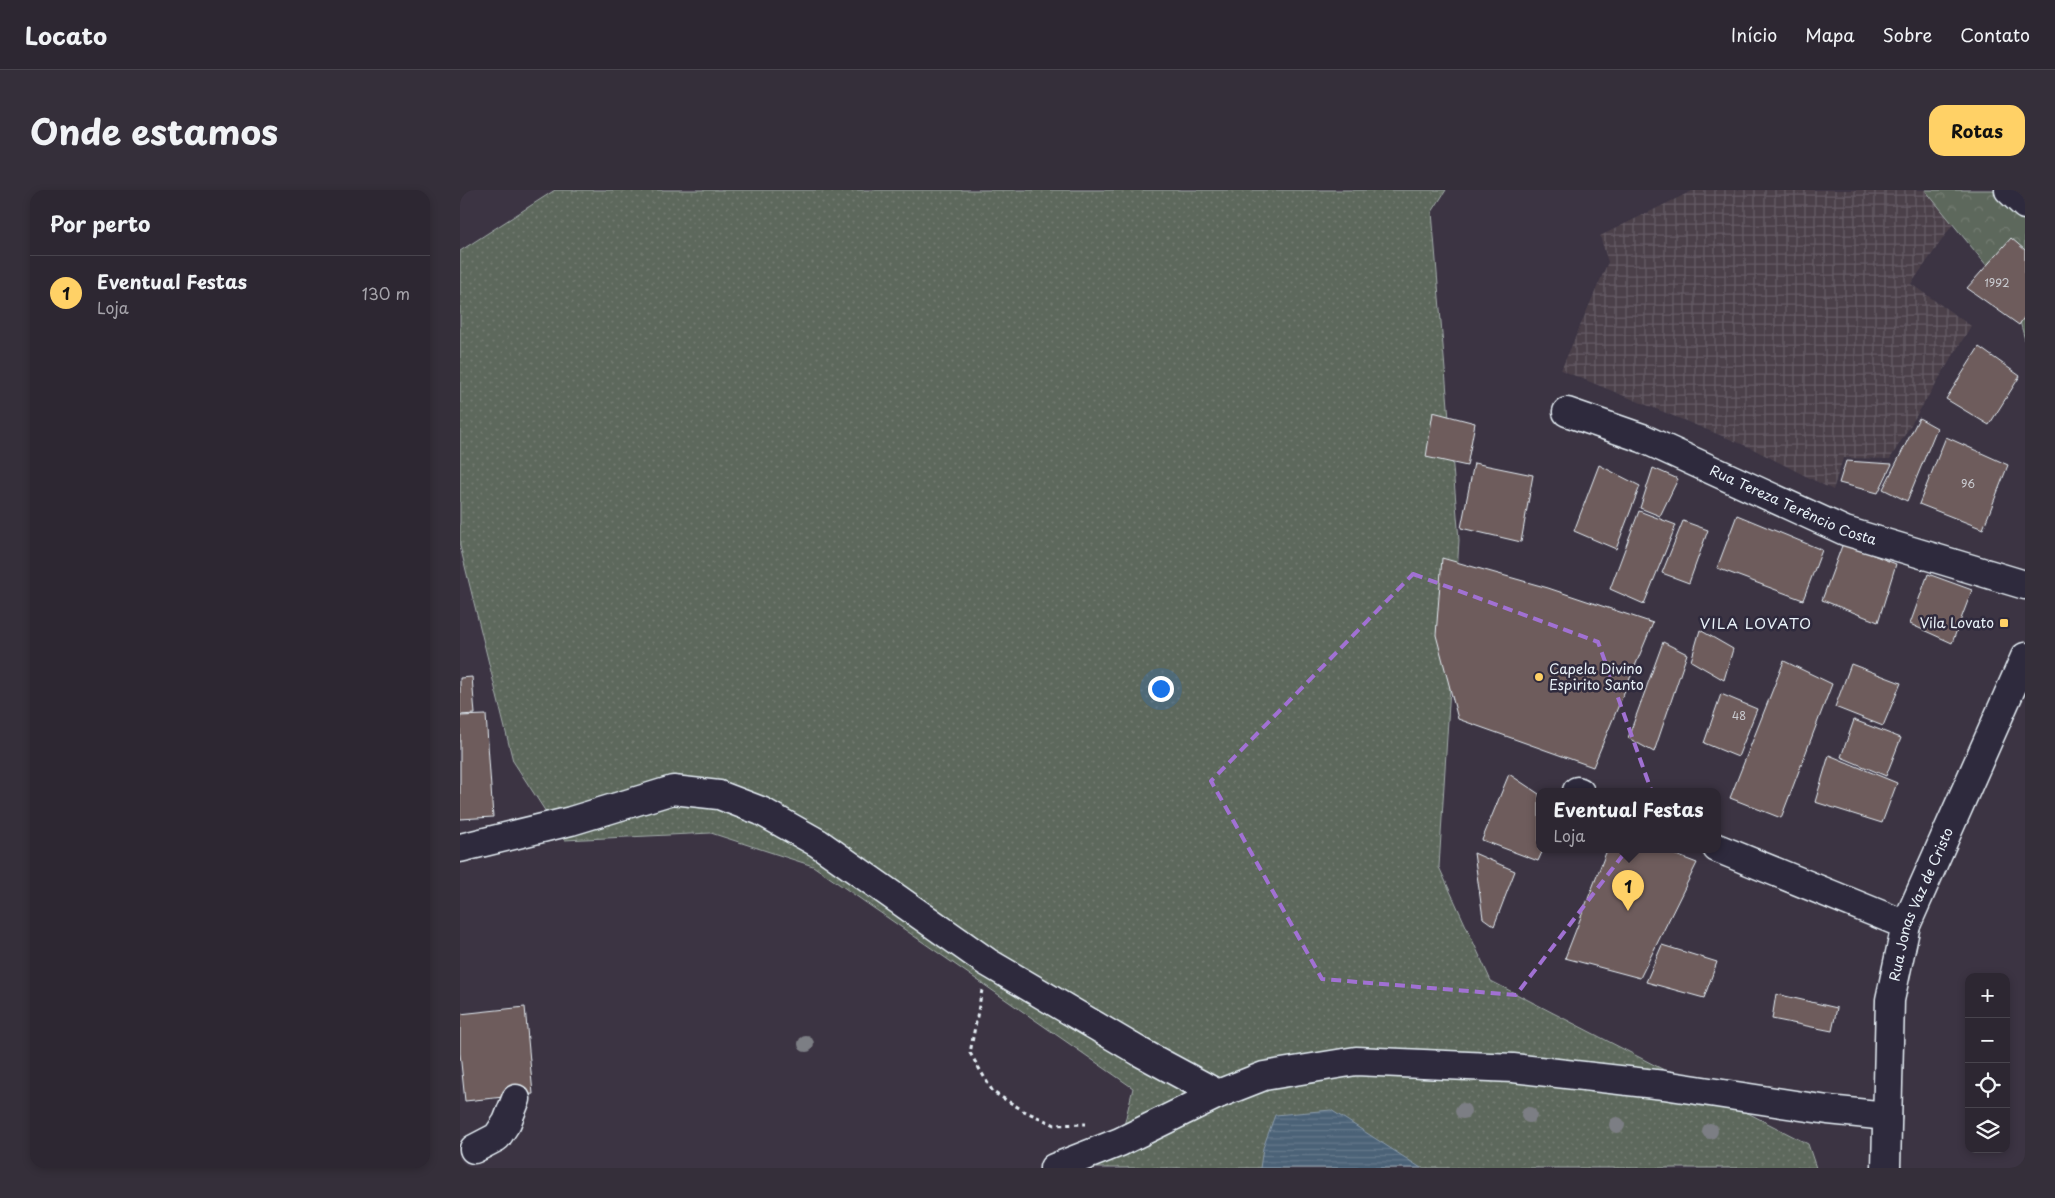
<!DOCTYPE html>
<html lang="pt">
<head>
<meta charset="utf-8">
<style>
  body { margin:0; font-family:"Playpen Sans",sans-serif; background:#352f3a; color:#f1f3f6 }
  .controls { position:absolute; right:15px; bottom:15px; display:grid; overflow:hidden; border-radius:10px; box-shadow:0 2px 8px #0003 }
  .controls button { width:45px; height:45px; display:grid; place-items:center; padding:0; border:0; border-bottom:1px solid #48444d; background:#2d2732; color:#f1f3f6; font:25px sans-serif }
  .you { position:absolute; left:700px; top:498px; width:18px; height:18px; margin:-12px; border:4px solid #fff; border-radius:50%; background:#1a73e8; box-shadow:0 0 0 8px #1a73e833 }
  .badge { display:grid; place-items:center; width:32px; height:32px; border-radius:50%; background:#ffd166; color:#111; font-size:16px; font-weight:700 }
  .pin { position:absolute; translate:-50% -41px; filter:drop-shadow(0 1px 2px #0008) }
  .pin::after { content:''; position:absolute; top:26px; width:18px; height:15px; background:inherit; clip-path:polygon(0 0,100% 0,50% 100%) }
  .popup { position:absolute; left:1076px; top:598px; width:185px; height:65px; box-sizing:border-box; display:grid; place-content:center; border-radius:10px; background:#2d2732; filter:drop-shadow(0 1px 4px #0005); font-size:16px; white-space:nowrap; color:#a7a5ac }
  .popup b { font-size:19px; color:#f1f3f6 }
  .popup::after { content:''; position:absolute; left:50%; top:100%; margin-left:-10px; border:10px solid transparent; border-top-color:#2d2732 }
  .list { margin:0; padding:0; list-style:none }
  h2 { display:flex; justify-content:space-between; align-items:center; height:65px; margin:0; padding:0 20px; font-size:21px }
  h2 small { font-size:16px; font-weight:400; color:#a7a5ac }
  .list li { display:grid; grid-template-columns:32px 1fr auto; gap:15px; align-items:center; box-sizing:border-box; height:75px; padding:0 20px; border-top:1px solid #48444d }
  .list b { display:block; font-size:19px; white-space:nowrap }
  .list p { margin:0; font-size:16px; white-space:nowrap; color:#a7a5ac }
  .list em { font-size:16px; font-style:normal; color:#a7a5ac }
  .icon { flex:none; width:28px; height:28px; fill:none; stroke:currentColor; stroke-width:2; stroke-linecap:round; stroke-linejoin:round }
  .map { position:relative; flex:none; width:1565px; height:978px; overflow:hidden; border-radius:15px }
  header { display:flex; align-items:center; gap:30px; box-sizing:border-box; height:70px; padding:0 25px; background:#2d2732; border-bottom:1px solid #48444d }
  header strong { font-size:24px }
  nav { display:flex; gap:28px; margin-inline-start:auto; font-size:18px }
  .intro { display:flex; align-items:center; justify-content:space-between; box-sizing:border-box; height:120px; padding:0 30px }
  h1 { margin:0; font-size:35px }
  .button { padding:12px 22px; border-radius:15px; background:#ffd166; color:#111; font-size:18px; font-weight:700 }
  main { display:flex; gap:30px; padding:0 30px }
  aside { flex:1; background:#2d2732; border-radius:15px; box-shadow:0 2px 8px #0003 }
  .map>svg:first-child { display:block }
</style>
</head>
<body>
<header>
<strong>Locato</strong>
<nav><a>Início</a><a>Mapa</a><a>Sobre</a><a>Contato</a></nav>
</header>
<div class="intro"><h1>Onde estamos</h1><a class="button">Rotas</a></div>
<main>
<aside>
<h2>Por perto<small></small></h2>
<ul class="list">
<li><span class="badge">1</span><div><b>Eventual Festas</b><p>Loja</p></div><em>130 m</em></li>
</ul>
</aside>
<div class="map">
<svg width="1565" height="978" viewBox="0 0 1565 978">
  <defs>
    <pattern id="industrial-grid" width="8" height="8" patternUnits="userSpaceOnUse" patternTransform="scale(1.25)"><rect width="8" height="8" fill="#4b404a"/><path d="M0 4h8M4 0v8" fill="none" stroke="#655c65"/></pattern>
    <pattern id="grass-dots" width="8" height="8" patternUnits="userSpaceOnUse" patternTransform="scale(1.25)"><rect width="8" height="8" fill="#5d675b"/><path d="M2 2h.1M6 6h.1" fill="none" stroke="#747d73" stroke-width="1.8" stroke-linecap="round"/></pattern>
    <pattern id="forest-crowns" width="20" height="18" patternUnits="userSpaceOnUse" patternTransform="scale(1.25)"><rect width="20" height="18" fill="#5d675b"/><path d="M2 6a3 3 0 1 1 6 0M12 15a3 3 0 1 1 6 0" fill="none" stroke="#747d73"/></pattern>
    <pattern id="water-rules" width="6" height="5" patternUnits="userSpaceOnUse" patternTransform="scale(1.25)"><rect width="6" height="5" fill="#4c6277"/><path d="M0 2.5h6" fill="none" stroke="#66798b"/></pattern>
  </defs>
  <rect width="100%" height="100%" fill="#3c3443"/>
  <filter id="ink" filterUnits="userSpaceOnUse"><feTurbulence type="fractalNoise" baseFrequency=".02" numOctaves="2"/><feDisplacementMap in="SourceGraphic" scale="10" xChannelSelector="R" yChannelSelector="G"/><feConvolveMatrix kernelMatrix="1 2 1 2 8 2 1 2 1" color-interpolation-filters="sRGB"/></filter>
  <g filter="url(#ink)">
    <path fill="url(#industrial-grid)" d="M 1234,0 L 1479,0 L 1503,20 L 1451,94 L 1511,136 L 1430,269 L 1383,268 L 1373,300 L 1289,257 L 1101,180 L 1148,72 L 1140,46 Z"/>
    <path fill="url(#grass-dots)" stroke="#a2acaa" d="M 95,0 L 986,0 L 972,22 L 999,350 L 979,677 L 1031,791 L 1348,954 L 1356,978 L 627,978 L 657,965 L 673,898 L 353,676 L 251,643 L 104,650 L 53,571 L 0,356 L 0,61 Z"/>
    <path fill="url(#forest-crowns)" stroke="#a2acaa" d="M 1465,0 L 1565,0 L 1565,150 L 1554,109 Z"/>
    <path fill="url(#water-rules)" stroke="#8a9bab" d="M 871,920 L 961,978 L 800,978 L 803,958 L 815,925 Z"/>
    <g fill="#6e5c5b" stroke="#e8f1f8">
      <path d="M 1551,48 L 1565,60 L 1565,126 L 1559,135 L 1507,98 Z"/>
      <path d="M 1519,157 L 1560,186 L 1529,235 L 1486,209 Z"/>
      <path d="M 973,222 L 1015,233 L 1007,276 L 966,267 Z"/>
      <path d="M 1459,228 L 1477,238 L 1447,311 L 1423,299 Z"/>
      <path d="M 1486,247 L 1548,275 L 1523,339 L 1459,314 Z"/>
      <path d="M 1386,271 L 1432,274 L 1418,303 L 1379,293 Z"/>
      <path d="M 1014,273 L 1073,285 L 1061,352 L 1001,338 Z"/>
      <path d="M 1139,275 L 1180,296 L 1156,359 L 1114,341 Z"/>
      <path d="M 1193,278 L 1218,289 L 1200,326 L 1180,318 Z"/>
      <path d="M 1179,321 L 1216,335 L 1184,414 L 1150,399 Z"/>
      <path d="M 1277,325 L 1362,360 L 1343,410 L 1257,378 Z"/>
      <path d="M 1223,331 L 1248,340 L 1229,393 L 1202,383 Z"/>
      <path d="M 1383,353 L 1436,374 L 1418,432 L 1362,410 Z"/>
      <path d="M 982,368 L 1088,398 L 1193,433 L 1133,577 L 998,529 L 976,445 Z"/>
      <path d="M 1468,384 L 1512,400 L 1492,453 L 1450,434 Z"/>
      <path d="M 1240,440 L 1273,459 L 1264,490 L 1231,471 Z"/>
      <path d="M 1203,452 L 1227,464 L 1194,562 L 1168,548 Z"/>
      <path d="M 1324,471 L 1372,494 L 1321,628 L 1270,608 Z"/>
      <path d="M 1391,474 L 1441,493 L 1423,536 L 1375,517 Z"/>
      <path d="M 12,487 L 15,524 L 0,525 L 0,488 Z"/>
      <path d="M 1261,504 L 1297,519 L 1278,567 L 1244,553 Z"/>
      <path d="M 26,525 L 33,627 L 0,629 L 0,526 Z"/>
      <path d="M 1394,530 L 1441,548 L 1426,586 L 1381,567 Z"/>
      <path d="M 1369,565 L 1437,593 L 1422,633 L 1355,612 Z"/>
      <path d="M 1049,584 L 1079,604 L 1079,660 L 1083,660 L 1078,671 L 1022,650 Z"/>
      <path d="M 1147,660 L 1203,660 L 1237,673 L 1180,788 L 1105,768 Z"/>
      <path d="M 1014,663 L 1055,681 L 1034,736 L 1023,728 Z"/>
      <path d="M 1202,755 L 1257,772 L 1244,808 L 1186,792 Z"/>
      <path d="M 1316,804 L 1377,818 L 1372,841 L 1312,829 Z"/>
      <path d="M 65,817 L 73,904 L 5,911 L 0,863 L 0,824 Z"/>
    </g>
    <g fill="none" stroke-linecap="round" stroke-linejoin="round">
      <defs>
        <g id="minor">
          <path d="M 1549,0 L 1565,15"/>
          <path id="s1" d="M 1107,222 L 1182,248 L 1385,341 L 1565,395"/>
          <path d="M 1117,601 L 1120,602"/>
          <path d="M 0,658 L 111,631 L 213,600 L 259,605 L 301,621 L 358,653 L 527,772 L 680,862 L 758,904"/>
          <path d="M 1257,658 L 1446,735"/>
          <path d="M 14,959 L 37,947 L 47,932 L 56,909"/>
          <path d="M 594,978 L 660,952 L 758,904 L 804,886 L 896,871 L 1053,878 L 1204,895 L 1368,920 L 1427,926"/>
          <path id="s2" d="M 1426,978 L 1430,810 L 1446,735 L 1565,467"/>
        </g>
      </defs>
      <use href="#minor" stroke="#e8f1f8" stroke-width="31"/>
      <path stroke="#e8f1f8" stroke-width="3" stroke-dasharray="4 4" stroke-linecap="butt" d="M 522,800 L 510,863 L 533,902 L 564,921 L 595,935 L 626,934"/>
      <use href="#minor" stroke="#2f2a3d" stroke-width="28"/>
    </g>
    <g fill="#7c7e84">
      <circle cx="346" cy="854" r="8"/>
      <circle cx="1003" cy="921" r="8"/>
      <circle cx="1069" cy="925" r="8"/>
      <circle cx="1157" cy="935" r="8"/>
      <circle cx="1250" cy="941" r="8"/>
    </g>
  </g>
  <path fill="none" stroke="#a171d3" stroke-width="4" stroke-dasharray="10 6" stroke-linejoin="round" d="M 953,384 L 1138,452 L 1198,619 L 1056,805 L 862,789 L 751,591 Z"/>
  <g fill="#ffd166" stroke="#2f2a3d" stroke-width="2">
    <rect x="1539" y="428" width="10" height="10" rx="2.5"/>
    <circle cx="1079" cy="487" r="5"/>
  </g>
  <g text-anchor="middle" stroke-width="5" stroke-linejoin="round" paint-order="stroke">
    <g font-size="11" fill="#caccd1">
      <text x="1537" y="97">1992</text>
      <text x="1508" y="298">96</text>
      <text x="1279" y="530">48</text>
    </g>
    <g font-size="14" fill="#e8f1f8" stroke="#2f2a3d">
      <text dy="5" stroke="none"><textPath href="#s1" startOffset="245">Rua Tereza Terêncio Costa</textPath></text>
      <text dy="5" stroke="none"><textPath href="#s2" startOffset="269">Rua Jonas Vaz de Cristo</textPath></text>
    </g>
    <g font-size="14" fill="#e8f1f8" stroke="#2f2a3d" text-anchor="end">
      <text x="1534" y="438">Vila Lovato</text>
      <text x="1089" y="484" text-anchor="start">Capela Divino<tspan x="1089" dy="16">Espirito Santo</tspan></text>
    </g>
    <g font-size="15" letter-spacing="1" fill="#e8f1f8" stroke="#2f2a3d">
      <text x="1296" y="439">VILA LOVATO</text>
    </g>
  </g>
</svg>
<div class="controls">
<button>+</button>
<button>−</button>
<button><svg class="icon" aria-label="locate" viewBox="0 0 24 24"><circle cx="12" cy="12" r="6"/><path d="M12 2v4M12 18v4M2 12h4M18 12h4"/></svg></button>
<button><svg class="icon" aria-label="layers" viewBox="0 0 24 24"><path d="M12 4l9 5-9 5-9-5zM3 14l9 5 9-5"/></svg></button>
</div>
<div class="you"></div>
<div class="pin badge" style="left:1168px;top:721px">1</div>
<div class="popup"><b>Eventual Festas</b>Loja</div>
</div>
</main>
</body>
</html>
